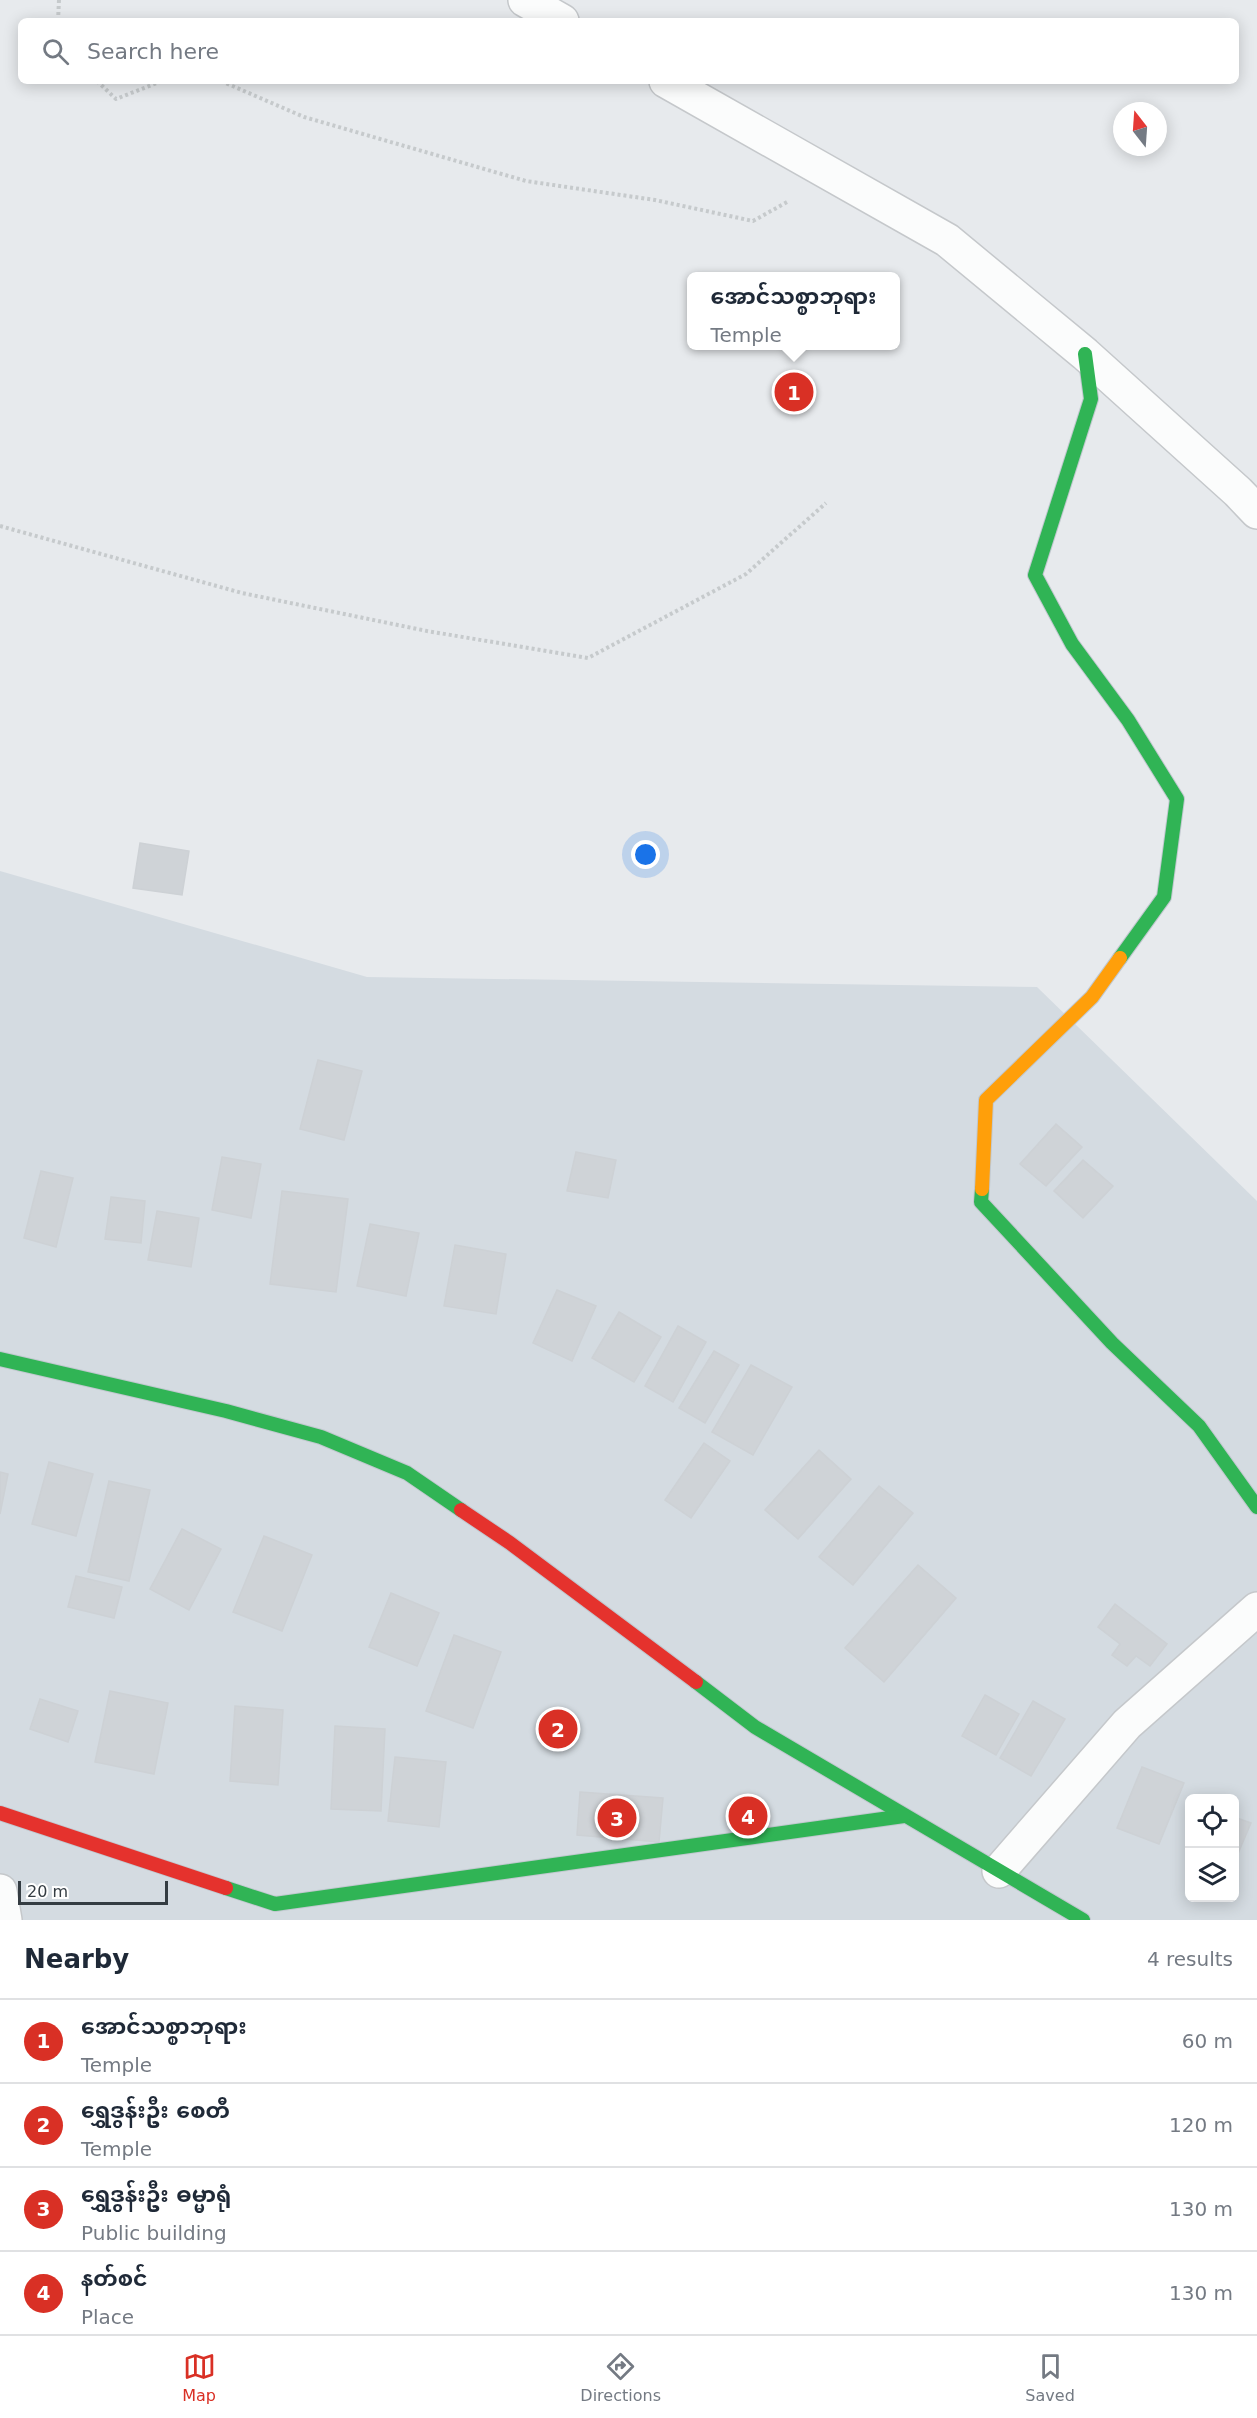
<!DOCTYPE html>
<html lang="en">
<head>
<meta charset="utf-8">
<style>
  body { margin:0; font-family:"DejaVu Sans","Noto Sans Myanmar",sans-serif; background:#f2f2f3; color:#1f2937 }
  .controls { position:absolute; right:18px; bottom:18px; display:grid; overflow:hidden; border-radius:9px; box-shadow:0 3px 15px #0003 }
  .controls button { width:54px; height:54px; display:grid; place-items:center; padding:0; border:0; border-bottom:2px solid #e0e1e3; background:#fff; color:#1f2937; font:30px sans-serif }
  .compass { position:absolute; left:1113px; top:102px; width:54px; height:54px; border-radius:50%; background:#fff; box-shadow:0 3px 15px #0003; rotate:343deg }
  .scale { position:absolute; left:18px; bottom:15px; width:150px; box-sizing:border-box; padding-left:6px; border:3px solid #343c42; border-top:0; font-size:16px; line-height:21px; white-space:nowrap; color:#343c42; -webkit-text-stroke:4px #fff; paint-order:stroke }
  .you { position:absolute; left:646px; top:855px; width:21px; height:21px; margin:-15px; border:4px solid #fff; border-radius:50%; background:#1a73e8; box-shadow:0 0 0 9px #1a73e833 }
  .badge { display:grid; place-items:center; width:39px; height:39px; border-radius:50%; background:#d93025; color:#fff; font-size:20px; font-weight:700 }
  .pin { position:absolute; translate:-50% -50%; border:3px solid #fff; box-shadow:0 2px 6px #0006 }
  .popup { position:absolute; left:687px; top:272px; width:213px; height:78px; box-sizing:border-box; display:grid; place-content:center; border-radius:9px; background:#fff; filter:drop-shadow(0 2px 4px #0005); font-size:20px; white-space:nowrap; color:#747a83 }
  .popup b { font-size:22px; color:#1f2937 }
  .popup::after { content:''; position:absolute; left:50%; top:100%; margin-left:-12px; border:12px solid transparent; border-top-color:#fff }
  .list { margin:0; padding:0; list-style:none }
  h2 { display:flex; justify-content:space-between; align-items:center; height:78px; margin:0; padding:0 24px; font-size:26px }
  h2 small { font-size:20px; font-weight:400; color:#747a83 }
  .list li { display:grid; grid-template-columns:39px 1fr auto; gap:18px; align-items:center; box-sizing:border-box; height:84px; padding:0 24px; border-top:2px solid #e0e1e3 }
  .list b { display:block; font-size:22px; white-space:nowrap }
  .list p { margin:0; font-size:20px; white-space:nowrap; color:#747a83 }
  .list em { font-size:20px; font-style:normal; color:#747a83 }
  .icon { flex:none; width:33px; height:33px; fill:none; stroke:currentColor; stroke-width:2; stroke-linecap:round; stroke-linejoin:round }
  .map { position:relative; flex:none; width:1257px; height:1920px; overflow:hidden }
  .search { position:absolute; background:#fff; box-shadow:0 3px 15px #0003; left:18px; right:18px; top:18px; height:66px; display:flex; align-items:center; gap:15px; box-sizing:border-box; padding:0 21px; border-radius:9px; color:#747a83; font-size:22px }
  .sheet { height:414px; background:#fff }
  nav { display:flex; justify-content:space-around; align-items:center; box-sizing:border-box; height:84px; border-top:2px solid #e0e1e3; background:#fff; font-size:16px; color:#747a83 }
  nav a { display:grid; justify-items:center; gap:3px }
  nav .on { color:#d93025 }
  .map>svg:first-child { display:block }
</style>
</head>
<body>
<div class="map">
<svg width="1257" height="1920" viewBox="0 0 1257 1920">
  <rect width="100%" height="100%" fill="#e7eaed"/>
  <path fill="#d4dbe1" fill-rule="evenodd" d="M 0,871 L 367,977 L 1037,987 L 1257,1201 L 1257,1920 L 0,1920 ZM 1190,1798 L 1234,1798 L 1234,1898 L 1190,1898 Z"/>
  <g fill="#cfd3d7" stroke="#cdd1d5" stroke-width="1.5">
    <path d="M 140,843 L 189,851 L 182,895 L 133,888 Z"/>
    <path d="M 318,1060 L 362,1071 L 344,1140 L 300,1129 Z"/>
    <path d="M 1056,1124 L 1082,1147 L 1046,1186 L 1020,1164 Z"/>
    <path d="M 576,1152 L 616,1160 L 608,1198 L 567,1191 Z"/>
    <path d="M 222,1157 L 261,1164 L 251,1218 L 212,1210 Z"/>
    <path d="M 1083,1160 L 1113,1186 L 1083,1218 L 1054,1191 Z"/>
    <path d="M 41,1171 L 73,1178 L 56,1247 L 24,1238 Z"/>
    <path d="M 282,1191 L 348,1199 L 336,1292 L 270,1284 Z"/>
    <path d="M 111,1197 L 145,1201 L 141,1243 L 105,1239 Z"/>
    <path d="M 157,1211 L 199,1218 L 191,1267 L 148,1260 Z"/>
    <path d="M 370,1224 L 419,1233 L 406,1296 L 357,1286 Z"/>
    <path d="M 455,1245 L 506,1254 L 496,1314 L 444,1306 Z"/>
    <path d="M 557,1290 L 596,1306 L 572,1361 L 533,1343 Z"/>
    <path d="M 619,1312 L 661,1337 L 634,1382 L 592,1358 Z"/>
    <path d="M 678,1326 L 706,1342 L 673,1402 L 645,1386 Z"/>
    <path d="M 714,1351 L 739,1365 L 705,1423 L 679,1408 Z"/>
    <path d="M 751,1365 L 792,1387 L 753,1455 L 712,1432 Z"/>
    <path d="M 704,1443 L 730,1461 L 691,1518 L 665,1500 Z"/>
    <path d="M 819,1450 L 851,1479 L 798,1539 L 765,1510 Z"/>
    <path d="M 49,1462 L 93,1474 L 76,1536 L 32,1524 Z"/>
    <path d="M 0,1472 L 8,1474 L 0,1514 Z"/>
    <path d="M 109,1481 L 150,1490 L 129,1581 L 88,1572 Z"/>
    <path d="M 879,1486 L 913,1513 L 853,1585 L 819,1557 Z"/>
    <path d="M 182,1529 L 221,1549 L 189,1610 L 150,1589 Z"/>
    <path d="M 264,1536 L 312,1555 L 282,1631 L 233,1612 Z"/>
    <path d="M 918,1565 L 956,1598 L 884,1682 L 845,1648 Z"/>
    <path d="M 76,1576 L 122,1587 L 114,1618 L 68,1607 Z"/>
    <path d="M 391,1593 L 439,1613 L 417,1666 L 369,1647 Z"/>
    <path d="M 1115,1604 L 1167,1644 L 1150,1666 L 1136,1656 L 1127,1666 L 1112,1655 L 1120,1644 L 1098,1627 Z"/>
    <path d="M 454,1635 L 501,1652 L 473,1728 L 426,1711 Z"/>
    <path d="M 110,1691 L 168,1703 L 154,1774 L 95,1762 Z"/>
    <path d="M 985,1695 L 1019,1714 L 996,1755 L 962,1736 Z"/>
    <path d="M 40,1699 L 78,1711 L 68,1742 L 30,1729 Z"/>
    <path d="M 1033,1701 L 1065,1719 L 1031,1776 L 1000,1758 Z"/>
    <path d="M 235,1706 L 283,1710 L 278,1785 L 230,1781 Z"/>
    <path d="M 335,1726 L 385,1729 L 381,1811 L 331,1809 Z"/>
    <path d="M 395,1757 L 446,1762 L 439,1827 L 388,1821 Z"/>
    <path d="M 1142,1767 L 1184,1783 L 1159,1844 L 1117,1828 Z"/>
    <path d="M 580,1792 L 663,1798 L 659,1842 L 577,1835 Z"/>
    <path d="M 1234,1817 L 1251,1823 L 1234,1863 Z"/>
  </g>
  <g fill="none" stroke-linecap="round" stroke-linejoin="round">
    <defs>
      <g id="street">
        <path d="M 525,0 L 562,21"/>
        <path d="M 666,81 L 947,240 L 1085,354 L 1238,492 L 1257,512"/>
        <path d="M 999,1871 L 1127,1724 L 1257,1609"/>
        <path d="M 0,1891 L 5,1920"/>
      </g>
      <g id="fast">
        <path d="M 1085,354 L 1091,399 L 1035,575 L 1072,644 L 1128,720 L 1177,799 L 1164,897 L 1120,958"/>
        <path d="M 982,1189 L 981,1202 L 1112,1343 L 1199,1426 L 1257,1507"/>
        <path d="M 0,1359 L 226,1411 L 321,1437 L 407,1473 L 461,1510"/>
        <path d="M 696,1682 L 755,1727 L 1083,1920"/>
        <path d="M 226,1888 L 275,1904 L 904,1816"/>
      </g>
      <path id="slow" d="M 982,1189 L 986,1100 L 1092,997 L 1120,958"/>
      <g id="jam">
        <path d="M 461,1510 L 510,1543 L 696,1682"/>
        <path d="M 0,1813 L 226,1888"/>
      </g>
    </defs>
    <use href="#street" stroke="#c5c8cb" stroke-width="36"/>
    <use href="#fast" stroke="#c1c8cf" stroke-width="16"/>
    <use href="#slow" stroke="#c1c8cf" stroke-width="16"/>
    <use href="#jam" stroke="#c1c8cf" stroke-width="16"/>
    <g stroke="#c6cacc" stroke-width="4" stroke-dasharray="3 3" stroke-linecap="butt">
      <path d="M 58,21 L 59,0"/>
      <path d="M 97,81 L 116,99 L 162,81"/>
      <path d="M 221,81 L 304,117 L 526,181 L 655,200 L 753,221 L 789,201"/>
      <path d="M 0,526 L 242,593 L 427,631 L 588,658 L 746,574 L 826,503"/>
    </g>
    <use href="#street" stroke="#fbfcfc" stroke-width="33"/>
    <use href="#fast" stroke="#30b455" stroke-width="14"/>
    <use href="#slow" stroke="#ff9f0a" stroke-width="14"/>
    <use href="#jam" stroke="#e5322d" stroke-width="14"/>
  </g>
</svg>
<div class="controls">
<button><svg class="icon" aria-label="locate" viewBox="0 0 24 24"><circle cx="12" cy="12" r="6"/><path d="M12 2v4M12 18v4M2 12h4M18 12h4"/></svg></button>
<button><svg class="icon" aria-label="layers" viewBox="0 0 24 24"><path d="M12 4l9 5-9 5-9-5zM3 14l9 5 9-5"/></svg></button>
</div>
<svg class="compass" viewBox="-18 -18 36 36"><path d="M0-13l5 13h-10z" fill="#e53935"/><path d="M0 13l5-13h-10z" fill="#747a83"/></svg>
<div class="scale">20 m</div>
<div class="you"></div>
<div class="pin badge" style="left:794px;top:392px">1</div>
<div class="popup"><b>အောင်သစ္စာဘုရား</b>Temple</div>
<div class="pin badge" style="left:558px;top:1729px">2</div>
<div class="pin badge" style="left:617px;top:1818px">3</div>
<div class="pin badge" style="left:748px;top:1816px">4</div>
<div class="search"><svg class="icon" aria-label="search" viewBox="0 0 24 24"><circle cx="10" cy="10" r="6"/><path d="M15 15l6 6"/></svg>Search here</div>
</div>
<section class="sheet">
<h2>Nearby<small>4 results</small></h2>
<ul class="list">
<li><span class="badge">1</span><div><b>အောင်သစ္စာဘုရား</b><p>Temple</p></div><em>60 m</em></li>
<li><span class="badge">2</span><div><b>ရွှေဒွန်းဦး စေတီ</b><p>Temple</p></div><em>120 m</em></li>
<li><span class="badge">3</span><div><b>ရွှေဒွန်းဦး ဓမ္မာရုံ</b><p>Public building</p></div><em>130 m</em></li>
<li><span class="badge">4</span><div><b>နတ်စင်</b><p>Place</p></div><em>130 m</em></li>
</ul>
</section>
<nav>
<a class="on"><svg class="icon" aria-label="map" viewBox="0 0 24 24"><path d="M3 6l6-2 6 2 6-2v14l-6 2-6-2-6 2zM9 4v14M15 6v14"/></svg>Map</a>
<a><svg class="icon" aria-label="directions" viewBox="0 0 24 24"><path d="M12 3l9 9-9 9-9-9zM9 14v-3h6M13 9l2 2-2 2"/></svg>Directions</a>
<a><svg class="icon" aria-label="saved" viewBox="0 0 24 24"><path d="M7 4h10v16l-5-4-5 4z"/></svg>Saved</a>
</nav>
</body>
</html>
